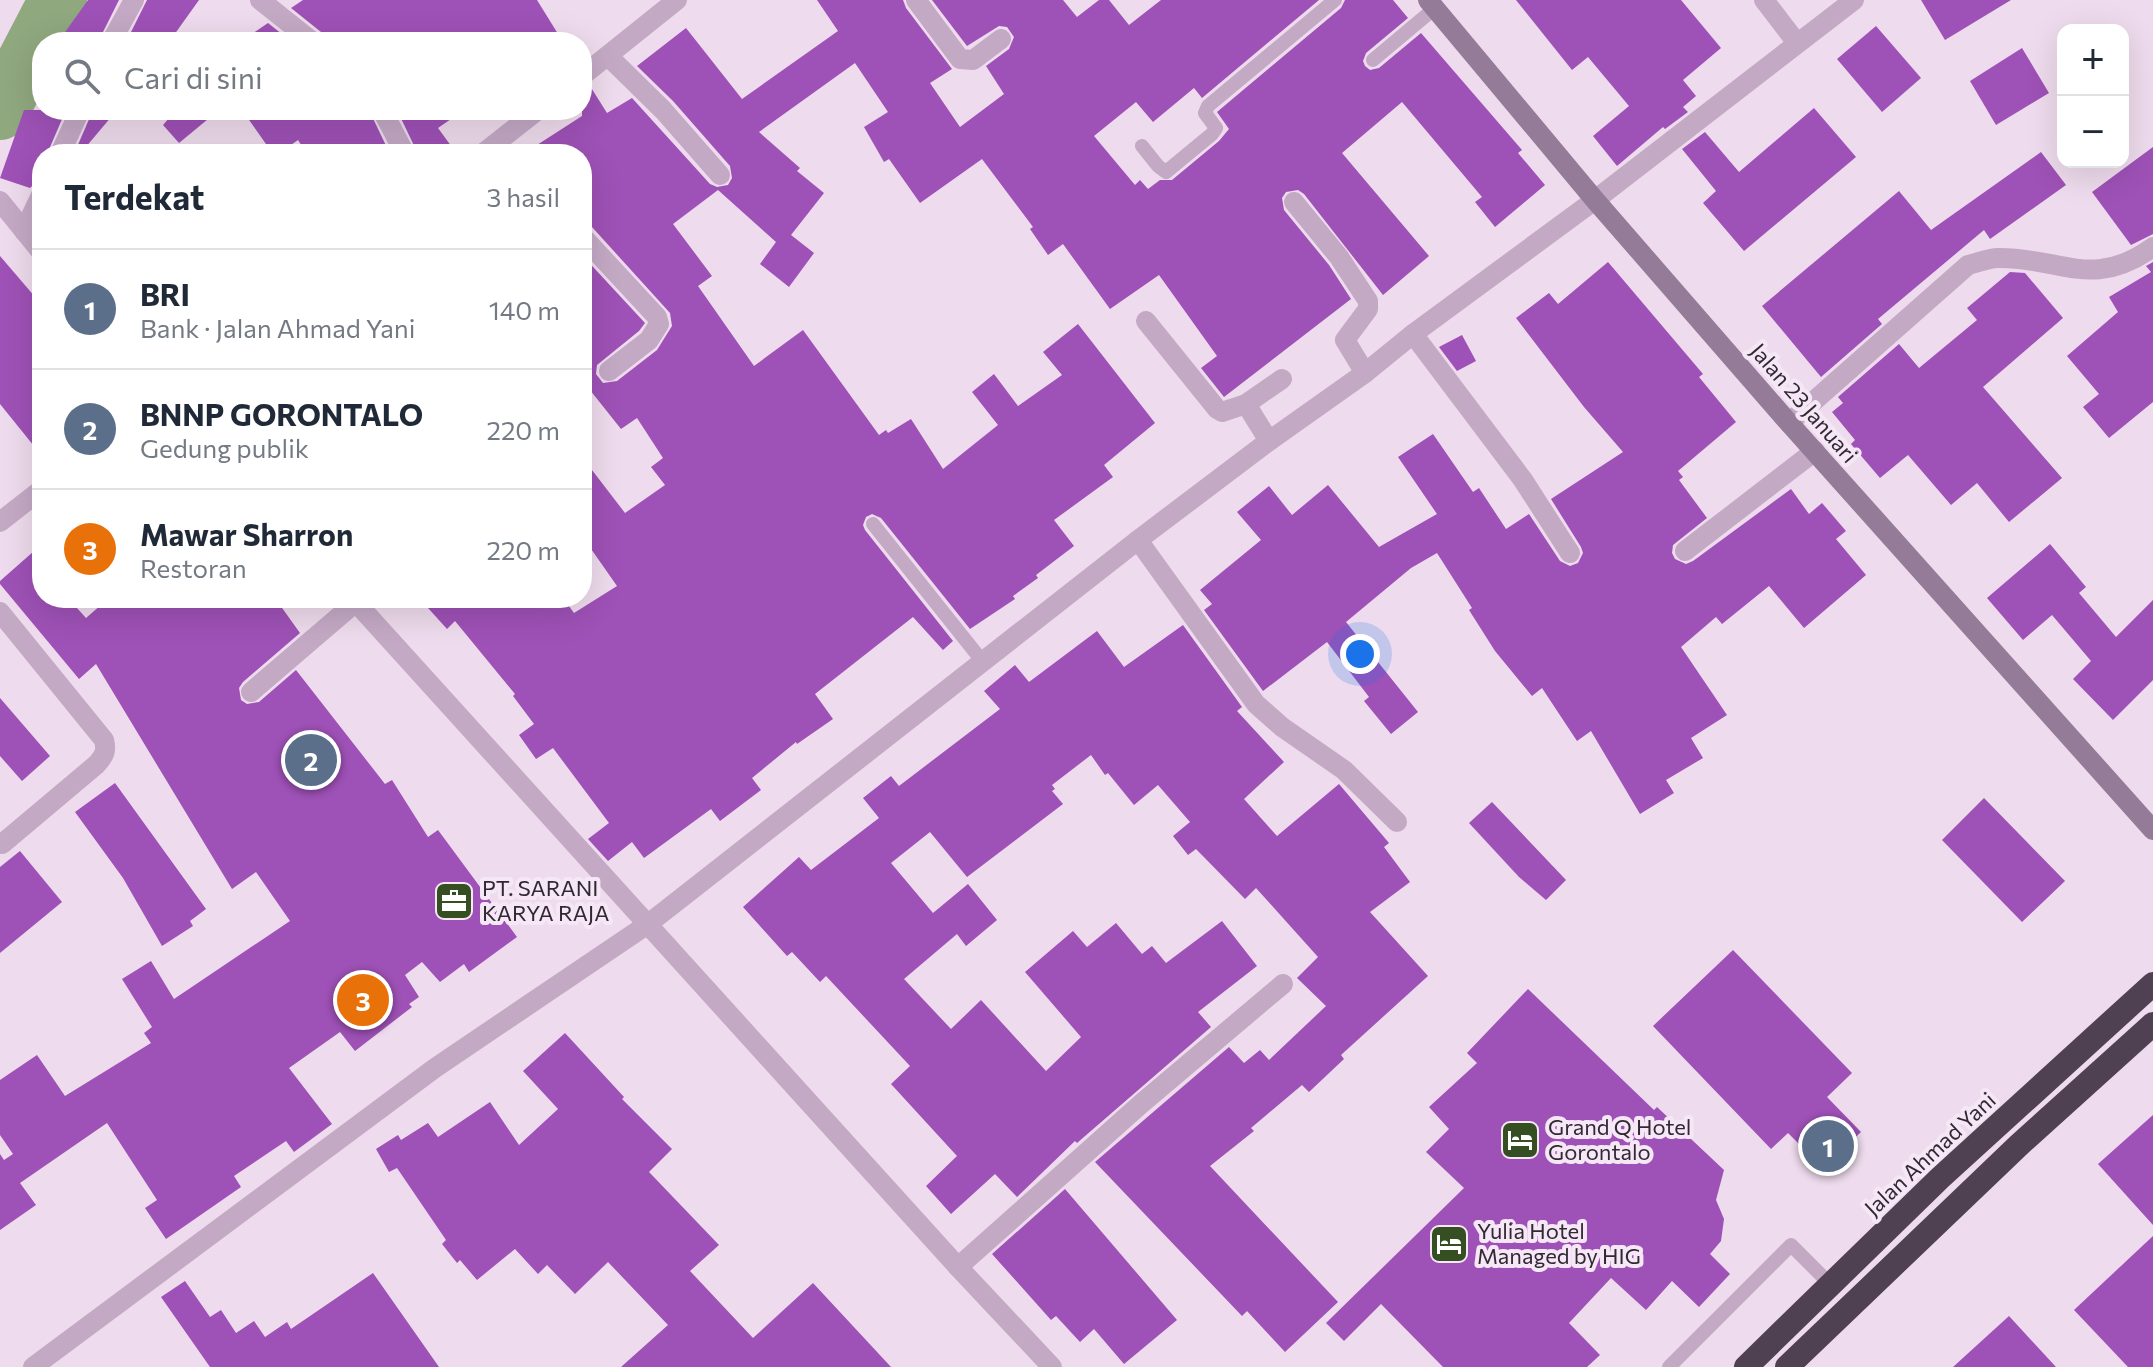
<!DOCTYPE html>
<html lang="id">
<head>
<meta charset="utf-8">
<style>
  body { margin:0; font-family:Commissioner,sans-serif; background:#f2f2f3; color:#1f2937 }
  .controls { position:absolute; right:24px; top:24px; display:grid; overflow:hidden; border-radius:16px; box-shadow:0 8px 32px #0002 }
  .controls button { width:72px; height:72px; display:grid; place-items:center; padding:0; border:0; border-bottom:2px solid #e0e1e3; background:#fff; color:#1f2937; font:40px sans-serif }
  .you { position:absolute; left:1360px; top:654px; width:28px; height:28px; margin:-20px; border:6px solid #fff; border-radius:50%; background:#1a73e8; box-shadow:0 0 0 12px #1a73e833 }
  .badge { display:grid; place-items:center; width:52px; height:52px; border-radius:50%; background:#354f23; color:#fff; font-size:26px; font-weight:700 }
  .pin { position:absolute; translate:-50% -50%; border:4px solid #fff; box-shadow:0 2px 8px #0006 }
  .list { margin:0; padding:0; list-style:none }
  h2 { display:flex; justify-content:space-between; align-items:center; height:104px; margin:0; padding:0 32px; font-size:34px }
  h2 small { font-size:26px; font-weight:400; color:#747a83 }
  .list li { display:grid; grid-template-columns:52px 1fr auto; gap:24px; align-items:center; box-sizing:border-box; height:120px; padding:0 32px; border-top:2px solid #e0e1e3 }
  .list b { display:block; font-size:30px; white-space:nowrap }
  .list p { margin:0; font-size:26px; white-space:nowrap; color:#747a83 }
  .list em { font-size:26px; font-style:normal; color:#747a83 }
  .icon { flex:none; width:44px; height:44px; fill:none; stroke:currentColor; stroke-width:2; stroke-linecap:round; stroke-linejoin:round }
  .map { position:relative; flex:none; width:2153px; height:1367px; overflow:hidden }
  .search { position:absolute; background:#fff; box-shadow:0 8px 32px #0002; left:32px; top:32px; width:560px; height:88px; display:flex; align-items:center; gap:20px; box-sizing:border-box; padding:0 28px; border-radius:32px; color:#747a83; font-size:30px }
  .panel { position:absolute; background:#fff; box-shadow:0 8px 32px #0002; left:32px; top:144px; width:560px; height:464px; border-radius:32px }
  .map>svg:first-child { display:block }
</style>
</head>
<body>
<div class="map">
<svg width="2153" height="1367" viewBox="0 0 2153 1367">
  <rect width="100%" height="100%" fill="#eedbed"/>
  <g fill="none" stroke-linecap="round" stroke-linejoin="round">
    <path stroke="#90a87e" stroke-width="58" d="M 0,111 L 58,0"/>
  </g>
  <g fill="#9e51b6">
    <path d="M 88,0 L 119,0 L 98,42 L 58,42 Z"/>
    <path d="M 147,0 L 199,0 L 169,42 L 126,42 Z"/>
    <path d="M 303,0 L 537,0 L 563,42 L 326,42 L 321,32 L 291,8 Z"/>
    <path d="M 817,0 L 903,0 L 906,8 L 952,69 L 930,83 L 960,127 L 1004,94 L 986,66 L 1009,49 L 1014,37 L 1007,27 L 999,26 L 967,46 L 932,0 L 1063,0 L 1077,17 L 1099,0 L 1109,0 L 1129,25 L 1161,0 L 1319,0 L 1202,98 L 1194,88 L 1153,122 L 1136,102 L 1094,136 L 1135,185 L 1140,180 L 1148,189 L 1160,180 L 1172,180 L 1219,141 L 1229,129 L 1217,112 L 1341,8 L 1345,0 L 1393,0 L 1408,18 L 1366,53 L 1363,61 L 1365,66 L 1370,70 L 1379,68 L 1421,33 L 1522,150 L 1518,153 L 1545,185 L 1495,227 L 1475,202 L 1482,197 L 1402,102 L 1342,153 L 1429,256 L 1383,295 L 1304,194 L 1298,190 L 1286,192 L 1282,198 L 1284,210 L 1329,265 L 1351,299 L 1224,397 L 1201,368 L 1217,356 L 1159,275 L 1110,309 L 1063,244 L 1048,255 L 1030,229 L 1033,227 L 982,159 L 920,203 L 889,159 L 884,162 L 864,127 L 888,112 L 855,63 L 759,132 L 800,168 L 797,171 L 824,193 L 791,235 L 814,253 L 789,287 L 760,264 L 776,242 L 718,190 L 673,224 L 712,276 L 698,286 L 754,366 L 803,330 L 879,435 L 886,430 L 888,433 L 911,419 L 943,469 L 998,425 L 972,392 L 994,374 L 1018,406 L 1062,375 L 1043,352 L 1078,324 L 1155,423 L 1104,465 L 1113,477 L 1054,520 L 1074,546 L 1036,575 L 1038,578 L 1013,596 L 1015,599 L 970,629 L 881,518 L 872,514 L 866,517 L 863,525 L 865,530 L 953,641 L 943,650 L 913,617 L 815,694 L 833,719 L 797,744 L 796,742 L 752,778 L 761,790 L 720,821 L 711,809 L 644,858 L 632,842 L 608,861 L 588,839 L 609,823 L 553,748 L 536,759 L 519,735 L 534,724 L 513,696 L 515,694 L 455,621 L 447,629 L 419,598 L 563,598 L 574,613 L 617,586 L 582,536 L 582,457 L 625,513 L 665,485 L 651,467 L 663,458 L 637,418 L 621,429 L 582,380 L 582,255 L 645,323 L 639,331 L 597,365 L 596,374 L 603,383 L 617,381 L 657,350 L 672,326 L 670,313 L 592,227 L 582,223 L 582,154 L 523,154 L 582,116 L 582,89 L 590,86 L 607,113 L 632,98 L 710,184 L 717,187 L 728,185 L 732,178 L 730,166 L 673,101 L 637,66 L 686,28 L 742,99 L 838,31 Z"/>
    <path d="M 1516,0 L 1681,0 L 1721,48 L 1683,80 L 1696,96 L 1683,107 L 1688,112 L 1665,129 L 1663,127 L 1617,166 L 1593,136 L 1629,106 L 1588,57 L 1572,70 Z"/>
    <path d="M 1921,0 L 2011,0 L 1945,40 Z"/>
    <path d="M 268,23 L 292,42 L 240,42 Z"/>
    <path d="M 1876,26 L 1921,78 L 1882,112 L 1837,59 Z"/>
    <path d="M 2022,48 L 2049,93 L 1996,125 L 1970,81 Z"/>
    <path d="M 1814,108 L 1856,157 L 1744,251 L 1703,203 L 1716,191 L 1682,149 L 1705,132 L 1739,172 Z"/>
    <path d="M 24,110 L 66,110 L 47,154 L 42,154 L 42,163 L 36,182 L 30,188 L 0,178 Z"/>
    <path d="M 93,110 L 117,110 L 80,154 L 74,154 Z"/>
    <path d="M 176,110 L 219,110 L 179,143 L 163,125 Z"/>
    <path d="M 242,110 L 369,110 L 390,154 L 307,154 L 298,140 L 278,154 L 273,154 Z"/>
    <path d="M 397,110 L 464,110 L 438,128 L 457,154 L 418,154 Z"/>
    <path d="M 2153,147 L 2153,234 L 2131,245 L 2092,192 Z"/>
    <path d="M 2041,152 L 2066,185 L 1990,239 L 1984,230 L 1878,319 L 1882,324 L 1821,377 L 1762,306 L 1899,191 L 1931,230 Z"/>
    <path d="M 0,256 L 42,305 L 42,456 L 0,404 Z"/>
    <path d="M 1608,262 L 1703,374 L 1699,377 L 1736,422 L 1678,471 L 1683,477 L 1679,480 L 1707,518 L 1673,545 L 1672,553 L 1675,559 L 1686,564 L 1693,561 L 1791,489 L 1809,514 L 1822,503 L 1846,531 L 1836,539 L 1866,575 L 1804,628 L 1769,586 L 1722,624 L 1716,617 L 1681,647 L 1727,715 L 1691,738 L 1703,758 L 1666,780 L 1674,793 L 1640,814 L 1591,731 L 1577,741 L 1542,688 L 1532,696 L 1495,651 L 1469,610 L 1472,608 L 1437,553 L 1411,568 L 1346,622 L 1418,712 L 1391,734 L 1364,701 L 1369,697 L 1327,642 L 1263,691 L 1204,610 L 1212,604 L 1200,590 L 1261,540 L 1237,512 L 1269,486 L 1292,515 L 1328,485 L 1379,547 L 1437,514 L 1398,457 L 1433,434 L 1473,492 L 1479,488 L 1506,529 L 1529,514 L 1560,561 L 1570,566 L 1578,563 L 1583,553 L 1581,547 L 1551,499 L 1623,452 L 1584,407 L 1516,318 L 1549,293 L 1558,304 Z"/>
    <path d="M 2153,262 L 2153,402 L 2109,438 L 2083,407 L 2099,394 L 2067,356 L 2118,312 L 2109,297 L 2151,272 L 2146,266 Z"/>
    <path d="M 2010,272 L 2025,273 L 2063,318 L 1983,387 L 2062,478 L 2009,522 L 1977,483 L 1951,505 L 1908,455 L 1880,478 L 1851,444 L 1855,440 L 1832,412 L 1843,403 L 1838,397 L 1899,344 L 1919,368 L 1977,320 L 1967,308 Z"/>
    <path d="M 1462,335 L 1476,361 L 1457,371 L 1439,347 Z"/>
    <path d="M 42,544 L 42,598 L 68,598 L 86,618 L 109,598 L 275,598 L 300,633 L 243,682 L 239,688 L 241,700 L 247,704 L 259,702 L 296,670 L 385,784 L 392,780 L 428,837 L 438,830 L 517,937 L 469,972 L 464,964 L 440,982 L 422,962 L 405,975 L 419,997 L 409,1004 L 412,1007 L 355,1051 L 340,1032 L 289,1068 L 332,1124 L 294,1152 L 286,1141 L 234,1176 L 241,1187 L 166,1239 L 145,1208 L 157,1200 L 107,1123 L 20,1183 L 36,1205 L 0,1230 L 0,1154 L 4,1160 L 13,1154 L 0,1135 L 0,1080 L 37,1055 L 65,1096 L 151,1043 L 144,1033 L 152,1027 L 122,979 L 151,961 L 174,999 L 290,921 L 256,872 L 232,889 L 96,664 L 79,679 L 0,584 L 0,581 Z"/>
    <path d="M 2050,544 L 2086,587 L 2079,593 L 2116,637 L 2153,600 L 2153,680 L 2113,720 L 2073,679 L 2091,661 L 2052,615 L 2023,640 L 1987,598 Z"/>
    <path d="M 1183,625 L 1242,707 L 1237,711 L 1284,762 L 1244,799 L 1277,836 L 1339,784 L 1389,843 L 1384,847 L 1410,882 L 1370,912 L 1428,976 L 1341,1055 L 1344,1059 L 1309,1092 L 1302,1085 L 1251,1128 L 1254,1131 L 1210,1166 L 1338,1302 L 1285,1352 L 1247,1311 L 1242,1316 L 1095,1162 L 1229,1047 L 1244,1063 L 1260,1050 L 1269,1060 L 1326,1006 L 1297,978 L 1318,957 L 1256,888 L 1245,899 L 1196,849 L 1188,855 L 1173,836 L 1190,822 L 1158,785 L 1134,805 L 1108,773 L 1105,775 L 1091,755 L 1052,785 L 1055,789 L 1052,791 L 1063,804 L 967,877 L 930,832 L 891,863 L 933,913 L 968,884 L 997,920 L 966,946 L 957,934 L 904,979 L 951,1029 L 981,1000 L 1046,1071 L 1081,1037 L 1025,972 L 1073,931 L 1087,947 L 1116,923 L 1142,954 L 1152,946 L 1166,963 L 1222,921 L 1257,966 L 1198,1012 L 1211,1027 L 1077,1143 L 1075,1141 L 1017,1197 L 995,1174 L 951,1214 L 926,1186 L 957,1156 L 891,1084 L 910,1066 L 826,976 L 820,982 L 792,952 L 787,956 L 743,907 L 799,857 L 811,870 L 879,818 L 863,798 L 891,776 L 899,786 L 1000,709 L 984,691 L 1015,665 L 1029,682 L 1097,631 L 1124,667 Z"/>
    <path d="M 0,698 L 50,756 L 22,781 L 0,756 Z"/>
    <path d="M 115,783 L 206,909 L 190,921 L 193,926 L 162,946 L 123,878 L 75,812 Z"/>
    <path d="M 1984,798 L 2065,881 L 2022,922 L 1942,840 Z"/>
    <path d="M 1492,802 L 1566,880 L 1546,900 L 1519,877 L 1469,823 Z"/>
    <path d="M 20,851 L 62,902 L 0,953 L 0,867 Z"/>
    <path d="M 1733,950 L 1852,1073 L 1827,1097 L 1861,1132 L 1823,1168 L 1788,1133 L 1771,1149 L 1653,1026 Z"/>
    <path d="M 1528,989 L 1654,1110 L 1657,1107 L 1724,1170 L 1716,1200 L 1724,1219 L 1721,1241 L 1710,1254 L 1730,1274 L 1699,1307 L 1672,1281 L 1646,1310 L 1611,1278 L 1569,1323 L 1600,1355 L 1587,1367 L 1443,1367 L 1381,1304 L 1344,1341 L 1326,1323 L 1464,1188 L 1426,1152 L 1449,1129 L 1429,1107 L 1477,1063 L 1467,1053 Z"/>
    <path d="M 565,1033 L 624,1097 L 622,1099 L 672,1149 L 649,1172 L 719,1245 L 690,1271 L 753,1338 L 813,1283 L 891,1367 L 621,1367 L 668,1325 L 608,1262 L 575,1294 L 547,1265 L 538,1274 L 515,1249 L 477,1280 L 460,1260 L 457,1263 L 442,1244 L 446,1240 L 397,1168 L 389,1172 L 376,1149 L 398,1135 L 401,1140 L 428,1123 L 438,1137 L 490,1102 L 519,1145 L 558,1109 L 523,1071 Z"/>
    <path d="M 2153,1115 L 2153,1225 L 2098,1164 Z"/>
    <path d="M 1065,1189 L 1177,1320 L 1124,1364 L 1094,1329 L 1080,1342 L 1056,1316 L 1051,1320 L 992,1254 Z"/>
    <path d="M 2153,1236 L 2153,1367 L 2128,1367 L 2074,1310 Z"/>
    <path d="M 373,1273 L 439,1367 L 210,1367 L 161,1297 L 185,1281 L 210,1317 L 221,1310 L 236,1333 L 254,1321 L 265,1337 L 287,1322 L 291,1329 Z"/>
    <path d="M 2009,1316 L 2056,1367 L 1953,1367 Z"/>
  </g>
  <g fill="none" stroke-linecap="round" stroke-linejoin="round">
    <g stroke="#c4a9c5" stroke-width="14">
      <path d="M 1373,60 L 1435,8"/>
      <path d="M 1142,146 L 1158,166 L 1166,172 L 1212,134 L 1216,128 L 1205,113 L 1208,106 L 1335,0"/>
      <path d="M 873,524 L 983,662"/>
      <path d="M 1669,1367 L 1791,1245 L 1831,1285"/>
    </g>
    <g stroke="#c4a9c5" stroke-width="20">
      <path d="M 260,0 L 313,42"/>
      <path d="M 916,0 L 960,59 L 973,60 L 1001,39"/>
      <path d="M 1764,0 L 1797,43"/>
      <path d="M 111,42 L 134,0"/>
      <path d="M 608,56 L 663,110 L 720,175"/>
      <path d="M 582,76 L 677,0"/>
      <path d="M 382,110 L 405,154"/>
      <path d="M 60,154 L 80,110"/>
      <path d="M 482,154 L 538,110"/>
      <path d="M 0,201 L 42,253"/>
      <path d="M 1294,202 L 1339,257 L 1368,301 L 1368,309 L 1345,340 L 1365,373"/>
      <path d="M 24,231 L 42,193"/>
      <path d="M 582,236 L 657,317 L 659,324 L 649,340 L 609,371"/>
      <path d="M 1146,321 L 1217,409 L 1222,412 L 1246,404 L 1269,441"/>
      <path d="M 1413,334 L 1523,480 L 1570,553"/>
      <path d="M 1246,404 L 1282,379"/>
      <path d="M 1789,423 L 1968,265 C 1977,263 1988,258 1998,258 C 2061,257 2092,291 2153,247"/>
      <path d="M 0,522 L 42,489"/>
      <path d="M 1138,540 L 1256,704 L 1282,727 L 1344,770 L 1397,822"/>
      <path d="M 1685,551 L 1815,451"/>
      <path d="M 352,598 L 958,1267 L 1052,1367"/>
      <path d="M 0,612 L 104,740 C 107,751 104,756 97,764 L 2,844"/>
      <path d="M 251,692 L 356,602"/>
      <path d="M 958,1267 L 1142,1103 L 1283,984"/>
      <path d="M 33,1367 L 435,1068 L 648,924 L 1138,540 L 1269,441 L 1365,373 L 1413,334 L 1595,200 L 1854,0"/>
    </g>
    <path stroke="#947b98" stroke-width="20" d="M 1428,0 L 1595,200 L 1789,423 L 2153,830"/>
    <g stroke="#4f4052" stroke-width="24">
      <path d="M 1746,1367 L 1940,1178 L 2153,984"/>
      <path d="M 1787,1367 L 2019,1145 L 2153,1024"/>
    </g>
  </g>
  <defs>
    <symbol id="office-square" viewBox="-11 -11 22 22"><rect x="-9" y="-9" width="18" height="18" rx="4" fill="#354f23" stroke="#f6e7f6"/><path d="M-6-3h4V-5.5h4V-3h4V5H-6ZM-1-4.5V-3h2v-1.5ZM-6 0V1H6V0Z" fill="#fff"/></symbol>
    <symbol id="hotel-square" viewBox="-11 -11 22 22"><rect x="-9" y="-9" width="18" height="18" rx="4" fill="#354f23" stroke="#f6e7f6"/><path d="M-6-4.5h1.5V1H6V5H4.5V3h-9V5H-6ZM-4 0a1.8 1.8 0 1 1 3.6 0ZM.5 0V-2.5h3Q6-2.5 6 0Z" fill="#fff"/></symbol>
  </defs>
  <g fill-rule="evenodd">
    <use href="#office-square" x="432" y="879" width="44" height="44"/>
    <use href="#hotel-square" x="1498" y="1118" width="44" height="44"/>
    <use href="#hotel-square" x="1427" y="1222" width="44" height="44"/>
  </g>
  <g text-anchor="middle" stroke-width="8" stroke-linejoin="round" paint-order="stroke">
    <g font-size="22" fill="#312833" stroke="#f6e7f6">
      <text transform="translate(1804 403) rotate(49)" y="8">Jalan 23 Januari</text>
      <text transform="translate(1930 1154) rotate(-43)" y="8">Jalan Ahmad Yani</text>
    </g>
    <g font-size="22" fill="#312833" stroke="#f6e7f6" text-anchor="start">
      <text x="482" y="896">PT. SARANI<tspan x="482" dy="25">KARYA RAJA</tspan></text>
      <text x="1548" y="1135">Grand Q Hotel<tspan x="1548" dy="25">Gorontalo</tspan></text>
      <text x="1477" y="1239">Yulia Hotel<tspan x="1477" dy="25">Managed by HIG</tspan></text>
    </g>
  </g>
</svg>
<div class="controls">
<button>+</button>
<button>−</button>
</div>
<div class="you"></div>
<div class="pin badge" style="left:1828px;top:1146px;background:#5c6f8a">1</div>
<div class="pin badge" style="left:311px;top:760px;background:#5c6f8a">2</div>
<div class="pin badge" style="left:363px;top:1000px;background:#e8710a">3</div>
<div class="search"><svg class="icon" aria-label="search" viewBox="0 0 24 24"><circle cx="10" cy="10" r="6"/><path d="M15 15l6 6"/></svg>Cari di sini</div>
<section class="panel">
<h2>Terdekat<small>3 hasil</small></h2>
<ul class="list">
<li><span class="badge" style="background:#5c6f8a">1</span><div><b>BRI</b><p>Bank · Jalan Ahmad Yani</p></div><em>140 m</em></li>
<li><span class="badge" style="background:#5c6f8a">2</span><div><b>BNNP GORONTALO</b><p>Gedung publik</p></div><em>220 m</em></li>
<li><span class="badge" style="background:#e8710a">3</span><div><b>Mawar Sharron</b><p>Restoran</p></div><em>220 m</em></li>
</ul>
</section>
</div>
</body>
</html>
